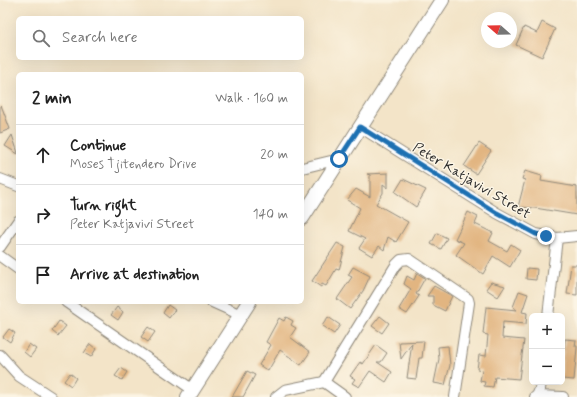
<!DOCTYPE html>
<html lang="en">
<head>
<meta charset="utf-8">
<style>
  body { margin:0; font-family:Mynerve,sans-serif; background:#f2f2f2; color:#222 }
  .controls { position:absolute; right:12px; bottom:12px; display:grid; overflow:hidden; border-radius:6px; box-shadow:0 4px 16px #0002 }
  .controls button { width:36px; height:36px; display:grid; place-items:center; padding:0; border:0; border-bottom:1px solid #e0e0e0; background:#fff; color:#222; font:20px sans-serif }
  .compass { position:absolute; left:481px; top:12px; width:36px; height:36px; border-radius:50%; background:#fff; box-shadow:0 4px 16px #0002; rotate:290deg }
  .stop { position:absolute; width:12px; height:12px; margin:-9px; border:3px solid #1f6fb2; border-radius:50%; background:#fff }
  .stop.end { background:#1f6fb2; border-color:#fff; box-shadow:0 1px 4px #0008 }
  .list { margin:0; padding:0; list-style:none }
  h2 { display:flex; justify-content:space-between; align-items:center; height:52px; margin:0; padding:0 16px; font-size:17px }
  h2 small { font-size:13px; font-weight:400; color:#767676 }
  .list li { display:grid; grid-template-columns:26px 1fr auto; gap:12px; align-items:center; box-sizing:border-box; height:60px; padding:0 16px; border-top:1px solid #e0e0e0 }
  .list b { display:block; font-size:15px; white-space:nowrap }
  .list p { margin:0; font-size:13px; white-space:nowrap; color:#767676 }
  .list em { font-size:13px; font-style:normal; color:#767676 }
  .icon { flex:none; width:22px; height:22px; fill:none; stroke:currentColor; stroke-width:2; stroke-linecap:round; stroke-linejoin:round }
  .map { position:relative; flex:none; width:577px; height:397px; overflow:hidden }
  .search { position:absolute; background:#fff; box-shadow:0 4px 16px #0002; left:16px; top:16px; width:288px; height:44px; display:flex; align-items:center; gap:10px; box-sizing:border-box; padding:0 14px; border-radius:6px; color:#767676; font-size:15px }
  .panel { position:absolute; background:#fff; box-shadow:0 4px 16px #0002; left:16px; top:72px; width:288px; height:232px; border-radius:6px }
  .map>svg:first-child { display:block }
</style>
</head>
<body>
<div class="map">
<svg width="577" height="397" viewBox="0 0 577 397">
  <rect width="100%" height="100%" fill="#fcf5e5"/>
  <filter id="ink" filterUnits="userSpaceOnUse"><feTurbulence type="fractalNoise" baseFrequency=".025" numOctaves="2"/><feDisplacementMap in="SourceGraphic" scale="8" xChannelSelector="R" yChannelSelector="G"/><feConvolveMatrix kernelMatrix="1 2 1 2 8 2 1 2 1" color-interpolation-filters="sRGB"/></filter>
  <filter id="wash" filterUnits="userSpaceOnUse"><feTurbulence type="fractalNoise" baseFrequency=".012" numOctaves="4" result="noise"/><feDisplacementMap in="SourceGraphic" scale="16" xChannelSelector="R" yChannelSelector="G"/><feGaussianBlur stdDeviation="0.9" result="paint"/><feColorMatrix in="noise" values="0 0 0 0 0 0 0 0 0 0 0 0 0 0 0 0 0 1.4 0 .05"/><feComposite in="paint" operator="in"/></filter>
  <g filter="url(#wash)">
    <rect width="100%" height="100%" fill="#f3e4c8"/>
    <g id="blocks">
      <g fill="#e2b581">
        <path d="M 542,22 L 555,29 L 542,57 L 516,45 L 524,27 L 537,33 Z"/>
        <path d="M 1,105 L 10,129 L 0,133 L 0,106 Z"/>
        <path d="M 12,135 L 18,153 L 18,154 L 5,146 Z"/>
        <path d="M 479,143 L 491,151 L 476,174 L 464,166 Z"/>
        <path d="M 525,171 L 542,176 L 541,181 L 577,187 L 577,215 L 535,208 L 518,207 L 525,180 L 522,179 Z"/>
        <path d="M 388,173 L 388,188 L 383,184 L 383,193 L 376,204 L 408,222 L 396,242 L 388,237 L 384,250 L 379,246 L 372,256 L 359,248 L 365,239 L 349,231 L 360,208 L 347,200 L 356,189 L 370,197 L 370,175 L 367,174 Z"/>
        <path d="M 403,179 L 426,190 L 416,207 L 395,192 Z"/>
        <path d="M 468,212 L 478,217 L 475,224 L 493,233 L 489,241 L 507,251 L 511,244 L 520,250 L 510,267 L 493,256 L 483,274 L 456,255 L 464,243 L 455,239 Z"/>
        <path d="M 437,233 L 447,238 L 441,249 L 431,244 Z"/>
        <path d="M 337,243 L 345,247 L 339,270 L 336,269 L 326,286 L 322,284 L 321,287 L 312,281 Z"/>
        <path d="M 571,265 L 577,265 L 577,295 L 567,294 Z"/>
        <path d="M 353,267 L 370,276 L 363,291 L 350,309 L 337,299 L 352,277 L 348,275 Z"/>
        <path d="M 527,268 L 537,269 L 536,280 L 526,279 Z"/>
        <path d="M 417,273 L 425,278 L 416,294 L 419,296 L 407,314 L 399,309 L 411,289 L 404,284 L 407,276 L 414,280 Z"/>
        <path d="M 491,282 L 505,286 L 498,297 L 486,289 Z"/>
        <path d="M 434,286 L 452,296 L 445,311 L 433,305 L 433,296 L 427,296 Z"/>
        <path d="M 519,291 L 528,294 L 522,312 L 527,313 L 526,324 L 503,322 L 502,338 L 524,340 L 519,379 L 495,377 L 493,387 L 484,386 L 485,382 L 480,381 L 482,370 L 477,369 L 479,355 L 486,356 L 488,335 L 483,334 L 486,307 L 517,310 L 513,307 Z"/>
        <path d="M 168,305 L 175,310 L 169,318 L 163,313 Z"/>
        <path d="M 117,307 L 123,312 L 118,320 L 111,315 Z"/>
        <path d="M 380,316 L 389,323 L 382,333 L 372,326 Z"/>
        <path d="M 286,317 L 293,321 L 291,325 L 296,328 L 290,337 L 310,352 L 301,365 L 280,350 L 268,371 L 259,365 L 271,345 L 266,342 L 279,318 L 284,321 Z"/>
        <path d="M 328,317 L 340,325 L 334,334 L 322,326 Z"/>
        <path d="M 59,321 L 66,326 L 58,336 L 52,331 Z"/>
        <path d="M 148,327 L 155,332 L 148,342 L 141,337 Z"/>
        <path d="M 9,329 L 15,333 L 10,342 L 3,337 Z"/>
        <path d="M 565,339 L 576,340 L 575,346 L 577,346 L 577,348 L 574,380 L 562,379 L 562,363 Z"/>
        <path d="M 424,341 L 422,358 L 419,358 L 416,379 L 407,378 L 412,343 L 401,359 L 399,342 Z"/>
        <path d="M 29,344 L 36,349 L 30,357 L 24,352 Z"/>
        <path d="M 90,344 L 96,349 L 91,357 L 84,353 Z"/>
        <path d="M 376,345 L 387,353 L 381,362 L 377,362 L 392,372 L 386,382 L 370,371 L 359,387 L 352,383 L 355,379 L 350,376 L 360,362 L 363,364 Z"/>
        <path d="M 448,346 L 450,365 L 445,385 L 434,383 L 439,359 L 438,347 Z"/>
        <path d="M 121,368 L 127,372 L 122,380 L 115,376 Z"/>
        <path d="M 247,371 L 255,375 L 243,397 L 232,397 Z"/>
        <path d="M 70,373 L 76,378 L 71,386 L 64,381 Z"/>
      </g>
    </g>
  </g>
  <g filter="url(#ink)">
    <use href="#blocks" fill-opacity="0" stroke="#8f887a" stroke-width="1"/>
    <g fill="none" stroke-linecap="round" stroke-linejoin="round">
      <defs>
        <g id="street">
          <path d="M 360,127 L 497,213 L 536,234 L 557,238 L 577,236"/>
          <path d="M 302,168 L 339,159"/>
          <path d="M 0,179 L 18,186"/>
          <path d="M 0,247 L 18,221"/>
          <path d="M 0,256 L 18,269"/>
          <path d="M 66,302 L 193,390"/>
          <path d="M 212,302 L 241,315"/>
          <path d="M 548,316 L 557,238"/>
          <path d="M 0,355 L 19,376 L 51,397"/>
          <path d="M 324,382 L 396,265 L 401,260 L 409,259 L 468,299 L 469,303 L 455,397"/>
          <path d="M 537,396 L 563,397"/>
          <path d="M 276,397 L 285,390 L 324,382 L 345,397"/>
          <path d="M 535,397 L 537,396 L 540,389 L 541,382"/>
        </g>
        <g id="secondary">
          <path d="M 302,218 L 442,0"/>
          <path d="M 188,397 L 249,302"/>
        </g>
      </defs>
      <use href="#street" stroke="#8f887a" stroke-width="12"/>
      <use href="#secondary" stroke="#8f887a" stroke-width="16"/>
      <use href="#street" stroke="#fff" stroke-width="10"/>
      <use href="#secondary" stroke="#fff" stroke-width="14"/>
    </g>
  </g>
  <g fill="none" stroke-linecap="round" stroke-linejoin="round" filter="url(#ink)">
    <path stroke="#1f6fb2" stroke-width="5" d="M 339,159 L 360,127 L 497,213 L 536,234 L 546,236"/>
  </g>
  <g text-anchor="middle" stroke-width="3" stroke-linejoin="round" paint-order="stroke">
    <g font-size="14" fill="#2b2b2b" stroke="#fcf5e5">
      <text transform="translate(472 180) rotate(31)" y="5">Peter Katjavivi Street</text>
    </g>
  </g>
</svg>
<div class="controls">
<button>+</button>
<button>−</button>
</div>
<svg class="compass" viewBox="-18 -18 36 36"><path d="M0-13l5 13h-10z" fill="#e53935"/><path d="M0 13l5-13h-10z" fill="#767676"/></svg>
<div class="stop" style="left:339px;top:159px"></div>
<div class="stop end" style="left:546px;top:236px"></div>
<div class="search"><svg class="icon" aria-label="search" viewBox="0 0 24 24"><circle cx="10" cy="10" r="6"/><path d="M15 15l6 6"/></svg>Search here</div>
<section class="panel">
<h2>2 min<small>Walk · 160 m</small></h2>
<ul class="list">
<li><svg class="icon" aria-label="ahead" viewBox="0 0 24 24"><path d="M12 20V5M6 11l6-6 6 6"/></svg><div><b>Continue</b><p>Moses Tjitendero Drive</p></div><em>20 m</em></li>
<li><svg class="icon" aria-label="right" viewBox="0 0 24 24"><path d="M7 20v-9h11M14 6l5 5-5 5"/></svg><div><b>Turn right</b><p>Peter Katjavivi Street</p></div><em>140 m</em></li>
<li><svg class="icon" aria-label="arrive" viewBox="0 0 24 24"><path d="M6 21V4h12l-3 4 3 4H6"/></svg><div><b>Arrive at destination</b></div></li>
</ul>
</section>
</div>
</body>
</html>
